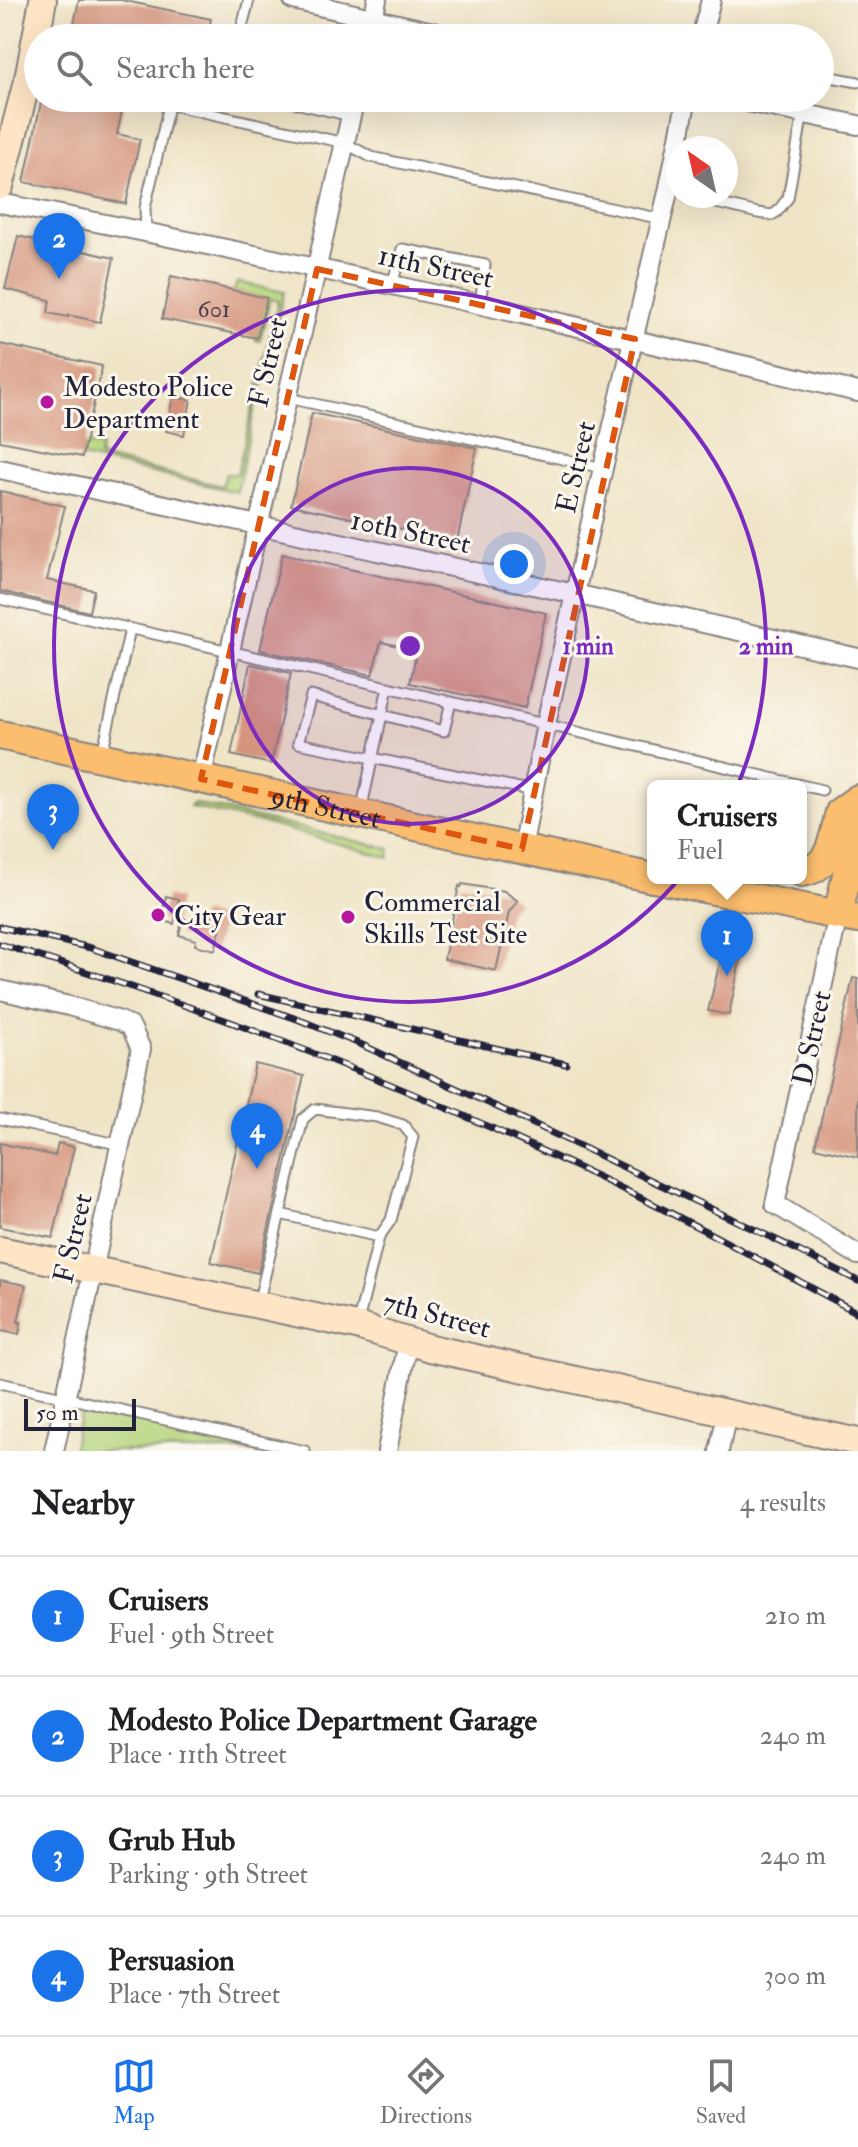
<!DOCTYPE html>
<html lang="en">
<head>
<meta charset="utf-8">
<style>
  body { margin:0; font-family:"IM FELL Double Pica",serif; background:#f6f6f6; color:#202124 }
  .compass { position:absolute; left:666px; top:136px; width:72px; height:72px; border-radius:50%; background:#fff; box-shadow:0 8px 32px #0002; rotate:326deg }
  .scale { position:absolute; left:24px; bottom:20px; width:112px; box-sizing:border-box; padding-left:8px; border:4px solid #22223b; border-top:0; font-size:22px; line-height:28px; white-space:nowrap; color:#22223b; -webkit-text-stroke:6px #fbf7ec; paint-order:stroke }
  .you { position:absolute; left:514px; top:564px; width:28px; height:28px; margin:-20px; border:6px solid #fff; border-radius:50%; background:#1a73e8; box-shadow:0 0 0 12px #1a73e833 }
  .badge { display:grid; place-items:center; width:52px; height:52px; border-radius:50%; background:#1a73e8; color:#fff; font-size:26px; font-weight:700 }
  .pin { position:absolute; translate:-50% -66px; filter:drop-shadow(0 2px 4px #0008) }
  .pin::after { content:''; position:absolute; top:42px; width:28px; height:24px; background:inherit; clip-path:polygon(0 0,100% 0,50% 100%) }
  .popup { position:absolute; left:647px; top:780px; width:160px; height:104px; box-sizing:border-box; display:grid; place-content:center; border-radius:12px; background:#fff; filter:drop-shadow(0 2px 6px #0005); font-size:26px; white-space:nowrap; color:#757577 }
  .popup b { font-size:30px; color:#202124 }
  .popup::after { content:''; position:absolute; left:50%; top:100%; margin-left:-16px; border:16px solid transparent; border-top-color:#fff }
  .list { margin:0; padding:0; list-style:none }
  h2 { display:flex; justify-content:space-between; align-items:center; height:104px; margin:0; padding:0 32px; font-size:34px }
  h2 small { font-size:26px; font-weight:400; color:#757577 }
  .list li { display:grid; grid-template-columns:52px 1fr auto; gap:24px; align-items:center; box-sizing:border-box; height:120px; padding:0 32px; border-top:2px solid #e0e0e0 }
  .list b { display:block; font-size:30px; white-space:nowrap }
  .list p { margin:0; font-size:26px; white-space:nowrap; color:#757577 }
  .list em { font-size:26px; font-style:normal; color:#757577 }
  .icon { flex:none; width:44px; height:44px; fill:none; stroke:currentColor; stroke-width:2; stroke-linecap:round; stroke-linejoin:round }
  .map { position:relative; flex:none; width:858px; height:1451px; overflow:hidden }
  .search { position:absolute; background:#fff; box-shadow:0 8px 32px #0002; left:24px; right:24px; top:24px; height:88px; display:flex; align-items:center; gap:20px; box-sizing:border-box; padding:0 28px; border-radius:44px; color:#757577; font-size:30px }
  .sheet { height:584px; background:#fff }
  nav { display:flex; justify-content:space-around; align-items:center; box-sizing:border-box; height:112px; border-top:2px solid #e0e0e0; background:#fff; font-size:22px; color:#757577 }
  nav a { display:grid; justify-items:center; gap:4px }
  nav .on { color:#1a73e8 }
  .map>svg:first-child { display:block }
</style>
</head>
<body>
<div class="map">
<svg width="858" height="1451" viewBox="0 0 858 1451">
  <rect width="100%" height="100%" fill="#fbf7ec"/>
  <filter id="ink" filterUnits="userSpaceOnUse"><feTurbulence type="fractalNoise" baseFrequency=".0125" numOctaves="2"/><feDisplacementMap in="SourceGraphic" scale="16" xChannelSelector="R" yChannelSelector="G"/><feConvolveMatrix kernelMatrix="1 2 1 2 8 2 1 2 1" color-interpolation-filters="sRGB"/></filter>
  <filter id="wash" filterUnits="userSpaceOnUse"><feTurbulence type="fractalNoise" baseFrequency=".006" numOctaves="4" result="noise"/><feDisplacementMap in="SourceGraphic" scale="32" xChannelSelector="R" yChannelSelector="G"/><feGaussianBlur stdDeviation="1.8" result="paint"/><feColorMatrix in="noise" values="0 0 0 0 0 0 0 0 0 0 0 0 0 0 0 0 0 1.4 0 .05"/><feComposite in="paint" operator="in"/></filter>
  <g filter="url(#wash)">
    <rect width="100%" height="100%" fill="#efe4c6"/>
    <g fill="#b5d47b" stroke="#6c7b5b" stroke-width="2">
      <path d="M 237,282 L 284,292 L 262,387 L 258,386 L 278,301 L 270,299 L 260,341 L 256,340 L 266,299 L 234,291 Z"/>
      <path d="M 255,397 L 257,398 L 237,492 L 82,457 L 84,447 L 89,444 L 101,447 L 99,457 L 222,486 L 226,474 L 237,474 Z"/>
      <path d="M 194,803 L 390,849 L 389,858 L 271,825 L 190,807 Z"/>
      <path d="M 82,1407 L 277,1451 L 72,1451 Z"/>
    </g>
    <g id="blocks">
      <g fill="#d5947d">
        <path d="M 79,0 L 121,0 L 211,19 L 207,38 L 71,38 Z"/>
        <path d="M 42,98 L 97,98 L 109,101 L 110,98 L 125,98 L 117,134 L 140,139 L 126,204 L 24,182 Z"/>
        <path d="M 18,236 L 114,258 L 100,322 L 68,315 L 68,317 L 48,313 L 50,300 L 5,289 Z"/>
        <path d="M 171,276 L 267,298 L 257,338 L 162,319 Z"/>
        <path d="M 0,344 L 102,366 L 82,457 L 0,441 Z"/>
        <path d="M 173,397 L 191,400 L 184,435 L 166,431 Z"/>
        <path d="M 312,413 L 477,448 L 457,541 L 291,505 Z"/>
        <path d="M 0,491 L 65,506 L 47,580 L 94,590 L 89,612 L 0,591 Z"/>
        <path d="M 282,554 L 546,613 L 525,708 L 410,683 L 417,650 L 381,642 L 372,675 L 260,650 Z"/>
        <path d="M 250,664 L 291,673 L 271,764 L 231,755 Z"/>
        <path d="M 462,884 L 504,891 L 518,901 L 509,912 L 496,971 L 444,959 L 459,886 L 461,887 Z"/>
        <path d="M 166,896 L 179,899 L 174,924 L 161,920 Z"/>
        <path d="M 202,913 L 223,919 L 215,950 L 195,945 L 196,940 L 179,935 L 182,921 L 198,925 Z"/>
        <path d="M 726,937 L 744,941 L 729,1015 L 708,1011 Z"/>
        <path d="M 853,978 L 858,979 L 858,1157 L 815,1147 Z"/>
        <path d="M 255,1064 L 304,1076 L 258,1273 L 211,1262 Z"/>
        <path d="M 0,1143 L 55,1156 L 58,1143 L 74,1147 L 53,1238 L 0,1227 Z"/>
        <path d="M 0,1280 L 26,1285 L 18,1322 L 21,1322 L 19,1334 L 0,1331 Z"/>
      </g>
    </g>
  </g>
  <g filter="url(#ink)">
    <use href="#blocks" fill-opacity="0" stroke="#888380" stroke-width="2"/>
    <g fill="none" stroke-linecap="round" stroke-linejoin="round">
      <defs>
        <g id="lane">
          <path d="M 239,38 L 249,0"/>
          <path d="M 820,75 L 858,82"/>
          <path d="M 139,98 L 345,143 L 371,157 L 662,219"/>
          <path d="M 274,98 L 351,116"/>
          <path d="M 687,196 L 758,213 L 772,215 L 777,212 L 788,198 L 803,113"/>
          <path d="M 146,232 L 145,208 L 169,105"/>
          <path d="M 392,285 L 402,249 L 485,265 L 480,305"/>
          <path d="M 288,398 L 603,468"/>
          <path d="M 0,599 L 388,687 L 822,790"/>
          <path d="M 451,702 L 444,731 L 311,696 L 298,743 L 534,791"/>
          <path d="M 102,754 L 130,629"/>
          <path d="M 361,811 L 388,687"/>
          <path d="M 0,1119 L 122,1145"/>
          <path d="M 280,1214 L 379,1237"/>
          <path d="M 258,1304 L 303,1119 L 315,1109 L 377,1117 L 403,1125 L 413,1137 L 391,1220 L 379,1237 L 358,1322"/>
          <path d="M 0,1383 L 305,1451"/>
        </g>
        <g id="street">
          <path d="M 293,0 L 459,38"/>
          <path d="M 369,38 L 377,0"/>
          <path d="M 701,38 L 711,0"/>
          <path d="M 728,98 L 858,125"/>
          <path d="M 0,203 C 288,259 573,325 858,392"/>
          <path d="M 0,469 L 575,594 L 858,658"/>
          <path d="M 201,779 L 355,98"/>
          <path d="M 522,849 L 546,724 L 603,468 L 668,192 L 687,98"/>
          <path d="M 838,915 L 775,1204 L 858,1255"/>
          <path d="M 0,990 L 69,1006 L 120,1021 L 131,1027 L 141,1049 L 54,1451"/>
          <path d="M 387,1451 L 408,1342"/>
          <path d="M 719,1451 L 727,1413"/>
        </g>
        <g id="secondary">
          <path d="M 0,186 L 29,74 L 43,0"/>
          <path d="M 0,1250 L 357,1326 L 430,1348 L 858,1442"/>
        </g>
        <g id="primary">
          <path id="s1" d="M 0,735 L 653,878"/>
          <path d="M 801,872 C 832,869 833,837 840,812 L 858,799"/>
          <path d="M 654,878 L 858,919"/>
          <path d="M 838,915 L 858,825"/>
        </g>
      </defs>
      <use href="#lane" stroke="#888380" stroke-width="13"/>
      <use href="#street" stroke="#888380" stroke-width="22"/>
      <use href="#secondary" stroke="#888380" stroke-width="30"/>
      <use href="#primary" stroke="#888380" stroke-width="32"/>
      <use href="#lane" stroke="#fff" stroke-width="9"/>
      <use href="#street" stroke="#fff" stroke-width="18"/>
      <use href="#secondary" stroke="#fde5c5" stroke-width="26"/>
      <use href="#primary" stroke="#fbbd6e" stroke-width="28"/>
      <defs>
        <g id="rail">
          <path d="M 0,927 L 91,948 L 297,1019 L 360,1044 L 523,1119 L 789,1246 L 858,1281"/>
          <path d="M 0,944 C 199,1006 395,1080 583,1170 C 677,1214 767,1264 858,1313"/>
          <path d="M 258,994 L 566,1064"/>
        </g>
      </defs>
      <use href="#rail" stroke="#22223b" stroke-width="7"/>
      <use href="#rail" stroke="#fbf7ec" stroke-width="4" stroke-dasharray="12" stroke-linecap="butt"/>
    </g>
  </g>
  <path fill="none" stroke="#de560e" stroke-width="6" stroke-dasharray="16 10" stroke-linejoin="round" d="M 317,269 L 635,339 L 522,849 L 201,779 Z"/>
  <circle cx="410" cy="646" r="178" fill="#7b2cbf" fill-opacity=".12"/>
  <g fill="none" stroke="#7b2cbf" stroke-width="4">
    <circle cx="410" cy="646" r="178"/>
    <circle cx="410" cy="646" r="356"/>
  </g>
  <g fill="#b5179e" stroke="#fbf7ec" stroke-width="3">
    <circle cx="47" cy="402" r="8"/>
    <circle cx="158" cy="915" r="8"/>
    <circle cx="348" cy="917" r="8"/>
  </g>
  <g text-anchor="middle" stroke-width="6" stroke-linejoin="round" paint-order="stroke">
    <g font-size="24" fill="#4f3e4c">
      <text x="214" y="317">601</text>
    </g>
    <g font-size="28" fill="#22223b" stroke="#fbf7ec">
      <text transform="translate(436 266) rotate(12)" y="10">11th Street</text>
      <text transform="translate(267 362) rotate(-77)" y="10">F Street</text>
      <text transform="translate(575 467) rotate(-77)" y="10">E Street</text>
      <text transform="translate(411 531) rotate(12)" y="10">10th Street</text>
      <text dy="10" stroke="none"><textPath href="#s1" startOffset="334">9th Street</textPath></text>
      <text transform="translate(811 1038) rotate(-78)" y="10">D Street</text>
      <text transform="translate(72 1238) rotate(-77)" y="10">F Street</text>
      <text transform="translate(437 1314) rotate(15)" y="10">7th Street</text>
    </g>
    <g font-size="28" fill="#22223b" stroke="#fbf7ec" text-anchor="start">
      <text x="63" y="396">Modesto Police<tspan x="63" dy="32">Department</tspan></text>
      <text x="364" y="911">Commercial<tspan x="364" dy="32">Skills Test Site</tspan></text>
      <text x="174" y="925">City Gear</text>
    </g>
  </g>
  <circle cx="410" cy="646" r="12" fill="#7b2cbf" stroke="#fbf7ec" stroke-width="4"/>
  <g font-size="24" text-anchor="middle" font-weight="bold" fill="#7b2cbf" stroke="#fbf7ec" stroke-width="6" stroke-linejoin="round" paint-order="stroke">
    <text x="588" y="654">1 min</text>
    <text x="766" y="654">2 min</text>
  </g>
</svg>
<svg class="compass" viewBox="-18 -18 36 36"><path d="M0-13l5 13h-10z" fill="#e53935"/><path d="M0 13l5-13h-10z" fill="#757577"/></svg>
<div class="scale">50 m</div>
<div class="you"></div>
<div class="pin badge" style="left:727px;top:976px">1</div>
<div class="popup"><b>Cruisers</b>Fuel</div>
<div class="pin badge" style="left:59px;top:279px">2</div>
<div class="pin badge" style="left:53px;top:850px">3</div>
<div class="pin badge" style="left:257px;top:1169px">4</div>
<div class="search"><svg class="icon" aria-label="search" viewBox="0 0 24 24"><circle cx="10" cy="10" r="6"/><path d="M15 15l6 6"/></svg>Search here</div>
</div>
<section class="sheet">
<h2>Nearby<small>4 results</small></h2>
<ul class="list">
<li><span class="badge">1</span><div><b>Cruisers</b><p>Fuel · 9th Street</p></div><em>210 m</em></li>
<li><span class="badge">2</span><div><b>Modesto Police Department Garage</b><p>Place · 11th Street</p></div><em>240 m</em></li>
<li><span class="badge">3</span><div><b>Grub Hub</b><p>Parking · 9th Street</p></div><em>240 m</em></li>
<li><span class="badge">4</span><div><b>Persuasion</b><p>Place · 7th Street</p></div><em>300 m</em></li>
</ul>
</section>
<nav>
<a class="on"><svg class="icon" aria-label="map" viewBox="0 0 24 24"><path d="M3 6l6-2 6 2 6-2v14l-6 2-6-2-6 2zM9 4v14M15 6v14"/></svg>Map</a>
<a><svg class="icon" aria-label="directions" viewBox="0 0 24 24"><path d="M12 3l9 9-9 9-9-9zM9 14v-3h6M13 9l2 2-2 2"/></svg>Directions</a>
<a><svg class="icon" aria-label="saved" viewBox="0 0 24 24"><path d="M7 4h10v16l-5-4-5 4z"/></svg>Saved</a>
</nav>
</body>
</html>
